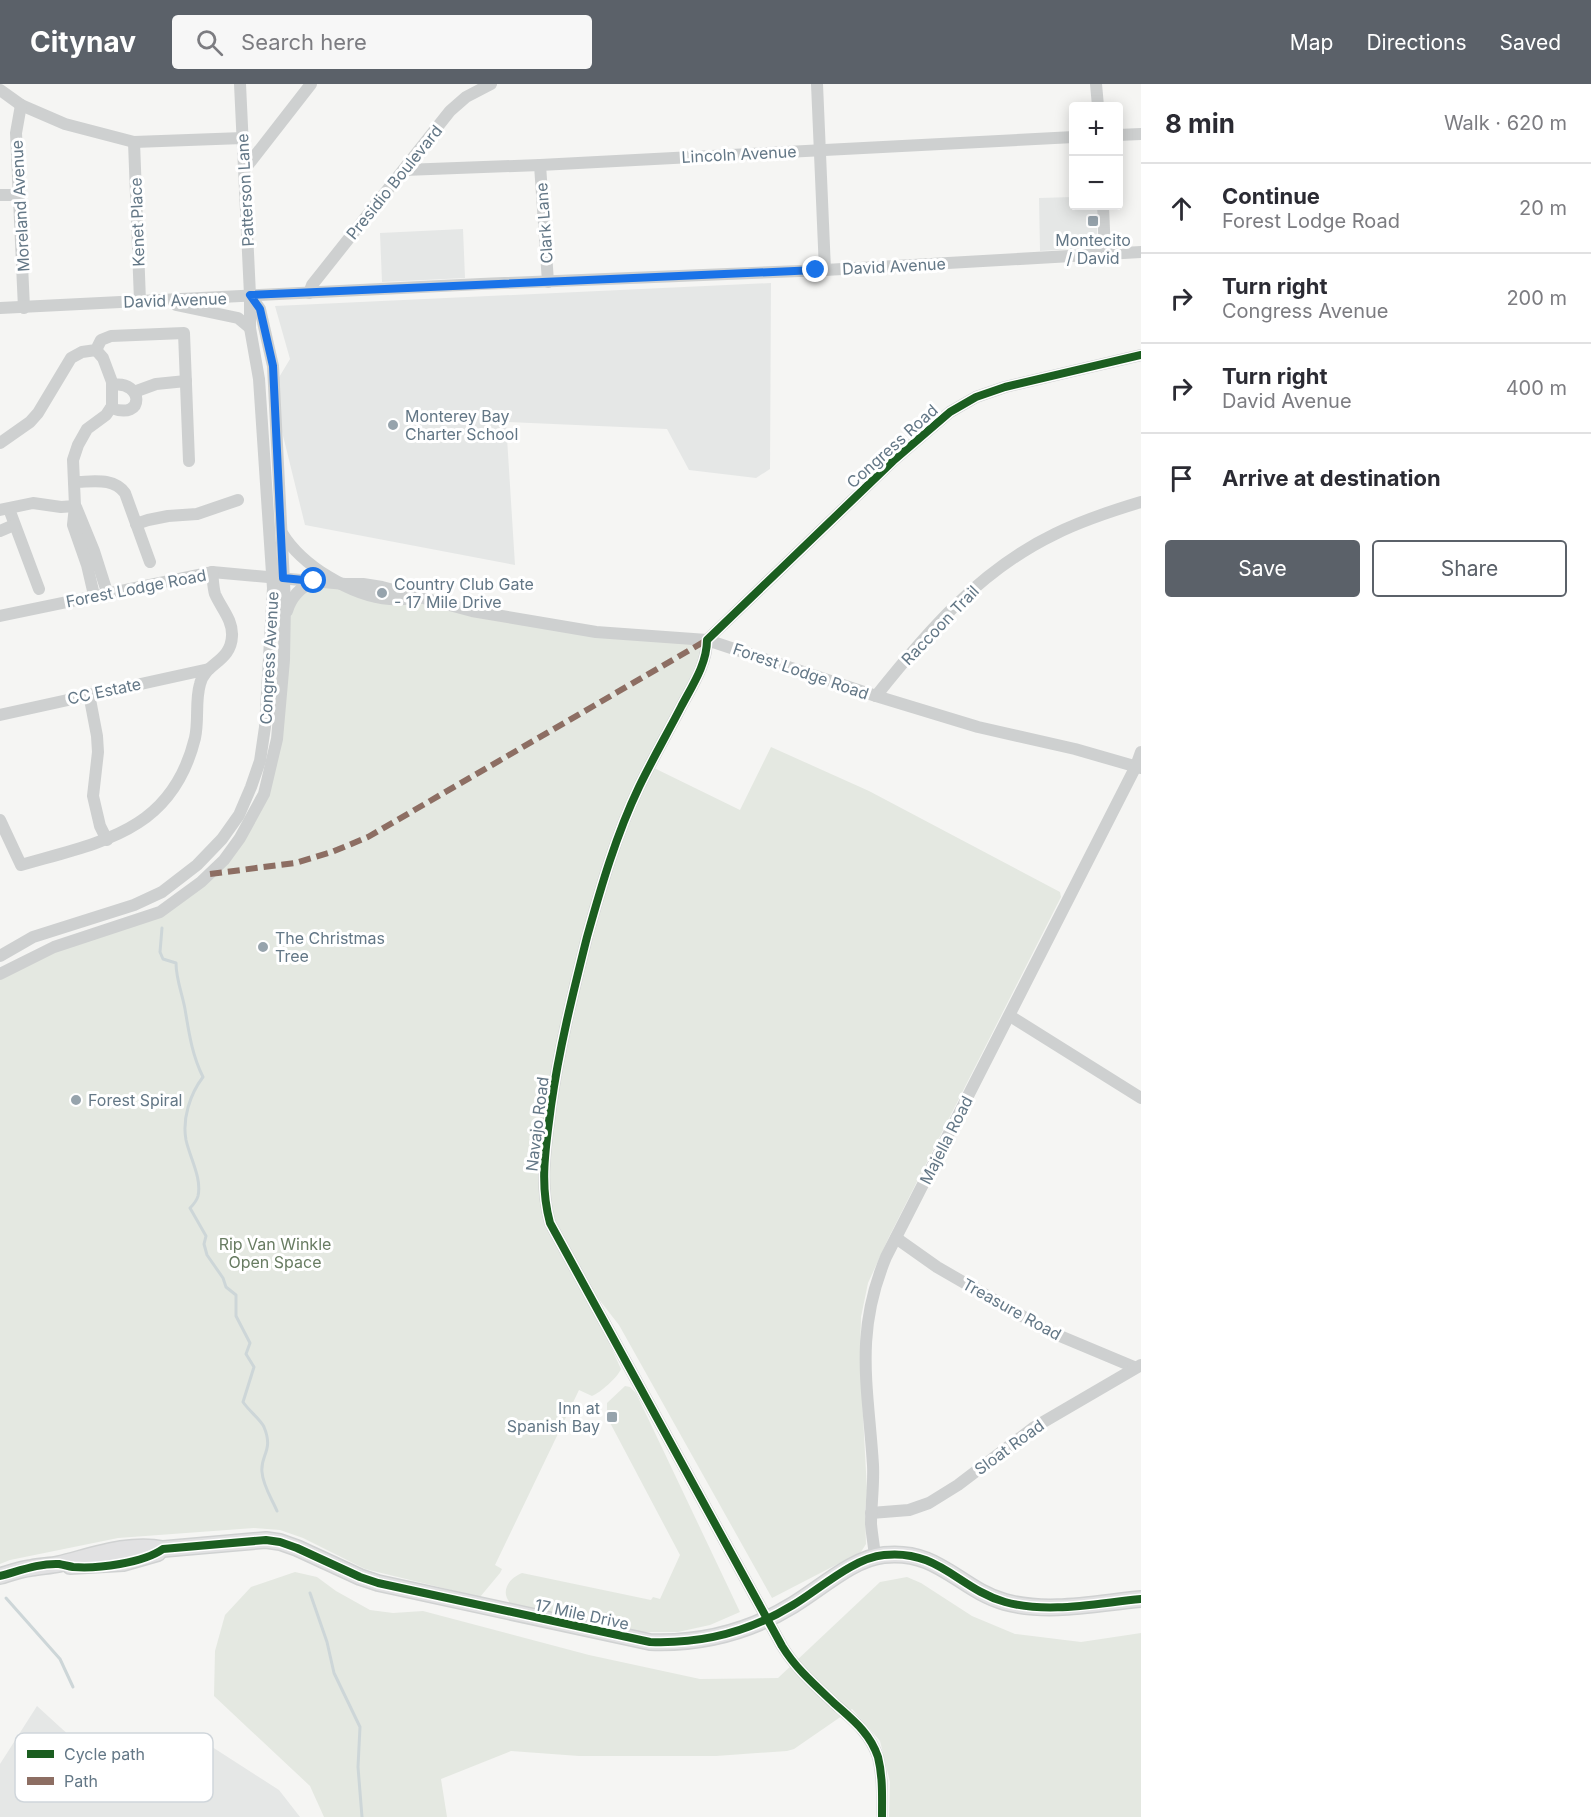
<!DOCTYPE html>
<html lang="en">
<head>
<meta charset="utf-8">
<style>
  body { margin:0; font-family:Inter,sans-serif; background:#f7f7f7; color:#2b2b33 }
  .controls { position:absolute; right:18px; top:18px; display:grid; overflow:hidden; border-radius:6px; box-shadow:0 3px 15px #0003 }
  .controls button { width:54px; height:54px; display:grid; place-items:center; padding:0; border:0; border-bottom:2px solid #e1e1e2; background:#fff; color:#2b2b33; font:30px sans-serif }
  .stop { position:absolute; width:18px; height:18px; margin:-14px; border:4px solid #1a73e8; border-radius:50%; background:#fff }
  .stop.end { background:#1a73e8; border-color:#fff; box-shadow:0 2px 6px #0008 }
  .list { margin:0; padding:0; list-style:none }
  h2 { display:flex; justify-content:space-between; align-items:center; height:78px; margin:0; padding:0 24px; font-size:26px }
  h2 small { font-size:20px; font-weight:400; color:#7c7c81 }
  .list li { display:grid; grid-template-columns:39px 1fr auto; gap:18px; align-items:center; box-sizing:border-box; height:90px; padding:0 24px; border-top:2px solid #e1e1e2 }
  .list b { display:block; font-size:22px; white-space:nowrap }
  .list p { margin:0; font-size:20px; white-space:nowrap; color:#7c7c81 }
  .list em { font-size:20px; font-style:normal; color:#7c7c81 }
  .actions { display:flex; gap:12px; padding:18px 24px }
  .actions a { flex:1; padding:14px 0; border:2px solid #5b6169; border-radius:6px; text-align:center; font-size:21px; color:#5b6169 }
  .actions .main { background:#5b6169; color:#fff }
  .icon { flex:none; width:33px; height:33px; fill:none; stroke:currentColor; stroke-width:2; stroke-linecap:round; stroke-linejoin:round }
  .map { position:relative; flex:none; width:1141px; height:1733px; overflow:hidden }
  header { display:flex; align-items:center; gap:36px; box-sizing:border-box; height:84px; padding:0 30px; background:#5b6169; color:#fff }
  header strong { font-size:28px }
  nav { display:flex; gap:33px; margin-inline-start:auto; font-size:21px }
  .search { width:420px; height:54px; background:#f7f7f7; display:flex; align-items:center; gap:15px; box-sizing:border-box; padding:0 21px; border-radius:6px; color:#7c7c81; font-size:22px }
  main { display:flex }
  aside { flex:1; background:#fff }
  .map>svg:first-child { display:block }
</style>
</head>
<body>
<header>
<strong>Citynav</strong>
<div class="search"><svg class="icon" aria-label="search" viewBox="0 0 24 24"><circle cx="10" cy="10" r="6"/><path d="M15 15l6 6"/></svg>Search here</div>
<nav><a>Map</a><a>Directions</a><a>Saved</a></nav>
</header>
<main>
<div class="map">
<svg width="1141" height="1733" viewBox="0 0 1141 1733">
  <rect width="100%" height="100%" fill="#f5f5f3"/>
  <g fill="#e5e7e6">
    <path d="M 1073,113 L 1074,122 L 1097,122 L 1097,149 L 1094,162 L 1090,164 L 1040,167 L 1039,114 Z"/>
    <path d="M 463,145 L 465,194 L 382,198 L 380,149 Z"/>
    <path d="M 771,199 L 770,385 L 756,394 L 689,386 L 667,345 L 506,338 L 515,481 L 305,441 L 275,319 L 275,300 L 290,275 L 275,222 Z"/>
    <path d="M 37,1622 L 96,1676 L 153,1710 L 192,1650 L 279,1706 L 300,1733 L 0,1733 L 0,1680 Z"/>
  </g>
  <g fill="#e4e8e1">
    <path d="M 307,500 L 421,514 L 472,527 L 707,556 L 650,682 L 740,726 L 771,663 L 869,707 L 1060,808 L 1061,813 L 889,1153 L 868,1199 L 861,1233 L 860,1275 L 867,1407 L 865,1427 L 866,1460 L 861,1468 L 772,1514 L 619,1241 L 576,1186 L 621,1285 C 618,1293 600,1309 592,1312 L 579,1306 L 495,1481 L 502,1485 L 500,1489 L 480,1513 L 365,1485 L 303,1454 L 280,1446 L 254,1444 L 118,1454 L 10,1476 L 0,1480 L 0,892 L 19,881 L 146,834 L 216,785 L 270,687 L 285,537 Z"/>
    <path d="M 625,1302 L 630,1303 L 636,1309 L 740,1528 L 710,1541 L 678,1548 L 639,1548 L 513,1522 C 499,1510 507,1495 522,1489 L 651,1516 L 653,1513 L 660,1515 L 680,1471 L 607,1333 L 607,1319 Z"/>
    <path d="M 295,1488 L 317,1493 L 336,1507 L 370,1526 L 393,1529 L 423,1527 L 589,1571 L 700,1595 L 778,1594 L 880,1498 L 907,1493 L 921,1499 L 972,1532 L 1015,1550 L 1081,1558 L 1141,1549 L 1141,1733 L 889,1733 L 890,1698 L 880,1657 L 852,1625 L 794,1665 L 787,1667 L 716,1672 L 579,1672 L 511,1667 L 441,1695 L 447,1733 L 324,1733 L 310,1702 L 214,1612 L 215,1567 L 225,1531 L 251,1503 Z"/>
  </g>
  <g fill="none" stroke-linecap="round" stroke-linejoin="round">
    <g stroke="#cdd6d8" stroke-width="3">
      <path d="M 162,844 L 160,868 L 163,875 L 176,879 C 176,895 182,909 185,925 C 189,949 192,971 203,993 C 190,1010 182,1035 186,1056 C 190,1074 202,1094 198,1112 C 197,1116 193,1121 190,1124 L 206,1152 L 204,1160 L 207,1171 L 223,1194 L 226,1203 L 236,1211 L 236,1232 L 250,1259 L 246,1270 L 254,1283 L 243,1318 C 249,1327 260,1335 264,1343 C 274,1367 260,1371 262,1388 C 263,1402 272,1415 277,1427"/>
      <path d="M 310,1509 L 327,1558 L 334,1589 L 360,1643 L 358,1683 L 362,1733"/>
      <path d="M 6,1514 L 60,1575 L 73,1603"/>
    </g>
    <defs>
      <g id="major">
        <path d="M 70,1482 L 123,1479 L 158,1469"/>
        <path d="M 0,1492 C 10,1489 21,1485 31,1484 C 40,1482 50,1482 59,1480 C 92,1472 129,1458 163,1465 L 266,1456 L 280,1458 L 297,1464 L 360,1493 L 378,1499 L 650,1558 C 702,1560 749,1548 793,1521 C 820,1505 853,1474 884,1471 C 939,1465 959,1505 1005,1518 C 1049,1530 1097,1519 1141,1515"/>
      </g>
    </defs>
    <use href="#major" stroke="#d0d2d2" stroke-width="18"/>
    <g stroke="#ced0d0" stroke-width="12">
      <path d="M 817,0 L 825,186"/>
      <path d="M 1096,0 L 1098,22"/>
      <path d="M 0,6 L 21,21 L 65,40 L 134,58 L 243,54"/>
      <path d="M 21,21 L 16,49 L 24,224"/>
      <path d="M 1118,51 L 1141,50"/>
      <path d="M 134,58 L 140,217"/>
      <path d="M 540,81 L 548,198"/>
      <path d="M 244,86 L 311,0"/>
      <path d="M 404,86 L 540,81 L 1074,53"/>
      <path d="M 0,111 L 18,111"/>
      <path d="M 1103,122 L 1105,170"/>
      <path d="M 309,209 L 312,201 L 450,27 L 466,13 L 491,0"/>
      <path d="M 176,221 L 238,234 L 250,244"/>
      <path d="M 0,224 L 481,200 L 825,186 L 1141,168"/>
      <path d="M 134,308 L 156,300 L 186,297"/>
      <path d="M 111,324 C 146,337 143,296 113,301"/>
      <path d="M 0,359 L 30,338 L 38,329 L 71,274 L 82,268 L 96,266 L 101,256 L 111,252 L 184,249 L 189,377"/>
      <path d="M 74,398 C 93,398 113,393 125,409 L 150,478"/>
      <path d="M 76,423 L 94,467 L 107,508"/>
      <path d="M 9,425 L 39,505"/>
      <path d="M 0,426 L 33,419 L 61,423 L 75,422"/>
      <path d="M 136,440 L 148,436 L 168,432 L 197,430 L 238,416"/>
      <path d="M 0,447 L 14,441"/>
      <path d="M 282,449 C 302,482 352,512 390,515 C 398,516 406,515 413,514"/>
      <path d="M 94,511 L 87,481 L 73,441 L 75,422 L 73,376 L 78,361 L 87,345 L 106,331 L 112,322 L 112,298 L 103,274 L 96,266"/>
      <path d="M 287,527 C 291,513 301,503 314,497"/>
      <path d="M 0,532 L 212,488 L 345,500 L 363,500 L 382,503 L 472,527 L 596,548 L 707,556 L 876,612 L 978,643 L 1075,665 L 1141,684"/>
      <path d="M 89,610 L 97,652 L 98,668 L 93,712 L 100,742 L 107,756"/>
      <path d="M 876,612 C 927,548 980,486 1055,450 C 1083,436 1111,427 1141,418"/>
      <path d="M 0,631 L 209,585"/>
      <path d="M 0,736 L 21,781 C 101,758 172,748 195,654 C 199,636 195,617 200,600 C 205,579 231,578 232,552 C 233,536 221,524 215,510 C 213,503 213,495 212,488"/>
      <path d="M 0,872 L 33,853 L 134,821 L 162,808 L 197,781 L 222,755 L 239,731 L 251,703 L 260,677 L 265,643 L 273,504 L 259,295 L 250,244 L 250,211 L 240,0"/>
      <path d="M 0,890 L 54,863 L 160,828 L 201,798 L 224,776 L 240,754 L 264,710 L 277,655 L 284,576 L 285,518 L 273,282 L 260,225 L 250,211"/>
      <path d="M 1010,932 L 1141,1014"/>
      <path d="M 896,1154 L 937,1183 L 1048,1247 L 1134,1283"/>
      <path d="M 871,1429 L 909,1426 L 929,1419 L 958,1401 L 1033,1344 L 1141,1281"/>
      <path d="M 875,1472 C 874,1462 872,1451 871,1440 C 871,1420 874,1401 873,1381 C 868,1302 854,1250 886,1173 L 1136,682 L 1141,668"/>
      <path d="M 882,1733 C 882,1713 883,1693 878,1673 C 870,1649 853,1636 835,1620 C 816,1602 796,1585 782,1562 L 550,1139 C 539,1098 546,1063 551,1022 C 559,965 573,909 587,853 C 601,803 616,751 639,703 C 652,676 667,650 681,623 C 692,602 707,580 707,556 L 893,377 L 950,328 L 976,313 L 1005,303 L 1141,271"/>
    </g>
    <use href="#major" stroke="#e1e1e2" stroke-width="15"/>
    <path stroke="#8d6e63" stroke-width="6" stroke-dasharray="12 6" stroke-linecap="butt" d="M 210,790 L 295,779 L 332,768 L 368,753 L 707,556"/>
    <defs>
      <g id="cycleway">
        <path d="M 0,1492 C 19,1487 40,1479 59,1480 C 64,1481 68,1482 73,1483 C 98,1485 143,1479 163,1465 L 266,1456 L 280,1458 L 297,1464 L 360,1493 L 378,1499 L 650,1558 C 702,1560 749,1548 793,1521 C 820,1505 853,1474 884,1471 C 939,1465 959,1505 1005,1518 C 1049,1530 1097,1519 1141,1515"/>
        <path d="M 882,1733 C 882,1713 883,1693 878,1673 C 870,1649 853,1636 835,1620 C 816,1602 796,1585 782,1562 L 550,1139 C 539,1098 546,1063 551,1022 C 559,965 573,909 587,853 C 601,803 616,751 639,703 C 652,676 667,650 681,623 C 692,602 707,580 707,556 L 893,377 L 950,328 L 976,313 L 1005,303 L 1141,271"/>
      </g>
    </defs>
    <use href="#cycleway" stroke="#fff" stroke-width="11"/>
    <use href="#cycleway" stroke="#1b5e20" stroke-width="8"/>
  </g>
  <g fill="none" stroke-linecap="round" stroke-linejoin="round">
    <path stroke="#1a73e8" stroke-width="8" d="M 314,497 L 283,494 L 273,282 L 260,225 L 250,211 L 816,186"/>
  </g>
  <g fill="#96a3ac" stroke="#fff" stroke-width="2">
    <rect x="1087" y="131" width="12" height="12" rx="3"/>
    <circle cx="393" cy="341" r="6"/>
    <circle cx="382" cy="509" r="6"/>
    <circle cx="263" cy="863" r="6"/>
    <circle cx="76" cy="1016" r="6"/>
    <rect x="606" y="1327" width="12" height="12" rx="3"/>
  </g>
  <g text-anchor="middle" stroke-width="6" stroke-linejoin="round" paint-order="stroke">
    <g font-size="16" fill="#637786" stroke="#fff">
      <text transform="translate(739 70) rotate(-3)" y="6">Lincoln Avenue</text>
      <text transform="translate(394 98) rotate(-51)" y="6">Presidio Boulevard</text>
      <text transform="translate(245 106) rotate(-93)" y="6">Patterson Lane</text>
      <text transform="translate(20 122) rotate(-93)" y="6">Moreland Avenue</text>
      <text transform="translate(137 138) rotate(-92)" y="6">Kenet Place</text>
      <text transform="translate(544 139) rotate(-94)" y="6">Clark Lane</text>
      <text transform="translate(894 182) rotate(-3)" y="6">David Avenue</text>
      <text transform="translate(175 216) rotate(-2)" y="6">David Avenue</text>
      <text transform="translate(892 362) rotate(-42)" y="6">Congress Road</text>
      <text transform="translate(136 504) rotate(-11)" y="6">Forest Lodge Road</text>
      <text transform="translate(940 541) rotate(-46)" y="6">Raccoon Trail</text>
      <text transform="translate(269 574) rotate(-87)" y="6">Congress Avenue</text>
      <text transform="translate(801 587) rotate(19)" y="6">Forest Lodge Road</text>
      <text transform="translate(104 607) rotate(-12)" y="6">CC Estate</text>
      <text transform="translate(537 1040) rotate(-83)" y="6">Navajo Road</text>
      <text transform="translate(946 1056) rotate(-63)" y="6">Majella Road</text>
      <text transform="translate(1012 1225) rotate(29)" y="6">Treasure Road</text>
      <text transform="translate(1009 1363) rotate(-36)" y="6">Sloat Road</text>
      <text transform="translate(582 1530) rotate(12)" y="6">17 Mile Drive</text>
    </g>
    <g font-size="16" fill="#637786" stroke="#fff" text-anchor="start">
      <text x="1093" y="162" text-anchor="middle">Montecito<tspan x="1093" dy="18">/ David</tspan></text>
      <text x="405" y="338">Monterey Bay<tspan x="405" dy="18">Charter School</tspan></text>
      <text x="394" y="506">Country Club Gate<tspan x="394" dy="18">- 17 Mile Drive</tspan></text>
      <text x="275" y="860">The Christmas<tspan x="275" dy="18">Tree</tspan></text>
      <text x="88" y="1022">Forest Spiral</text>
      <text x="600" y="1330" text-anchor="end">Inn at<tspan x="600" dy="18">Spanish Bay</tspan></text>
    </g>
    <g font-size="16" fill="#687c62" stroke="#fff">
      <text x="275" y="1166">Rip Van Winkle<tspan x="275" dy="18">Open Space</tspan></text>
    </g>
  </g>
  <rect x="15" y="1649" width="198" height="69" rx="9" fill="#fff" stroke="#d0d6db" stroke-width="1.5"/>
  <rect x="27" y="1666" width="27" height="8" fill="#1b5e20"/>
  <rect x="27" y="1693" width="27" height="8" fill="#8d6e63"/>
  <g font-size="16" fill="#637786">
    <text x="64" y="1676">Cycle path</text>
    <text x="64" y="1703">Path</text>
  </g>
</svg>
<div class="controls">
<button>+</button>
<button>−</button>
</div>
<div class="stop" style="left:314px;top:497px"></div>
<div class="stop end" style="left:816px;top:186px"></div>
</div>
<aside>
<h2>8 min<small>Walk · 620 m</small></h2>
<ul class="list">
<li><svg class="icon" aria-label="ahead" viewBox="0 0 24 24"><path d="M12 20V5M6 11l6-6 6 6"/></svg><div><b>Continue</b><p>Forest Lodge Road</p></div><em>20 m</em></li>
<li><svg class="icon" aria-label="right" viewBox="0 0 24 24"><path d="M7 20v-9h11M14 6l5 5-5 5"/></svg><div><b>Turn right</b><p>Congress Avenue</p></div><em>200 m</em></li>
<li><svg class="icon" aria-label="right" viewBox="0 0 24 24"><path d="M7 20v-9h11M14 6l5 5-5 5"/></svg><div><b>Turn right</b><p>David Avenue</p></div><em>400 m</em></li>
<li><svg class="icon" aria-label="arrive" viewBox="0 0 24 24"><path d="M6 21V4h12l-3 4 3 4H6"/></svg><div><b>Arrive at destination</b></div></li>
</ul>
<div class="actions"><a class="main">Save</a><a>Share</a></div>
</aside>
</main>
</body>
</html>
